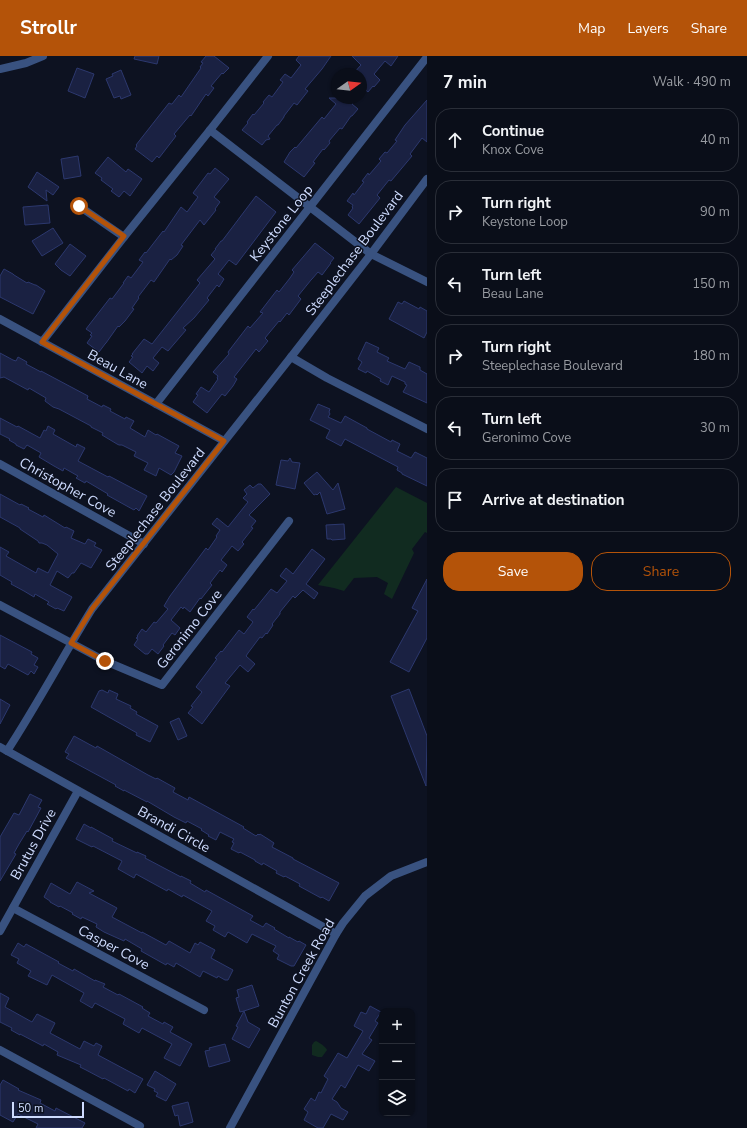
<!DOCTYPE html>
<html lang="en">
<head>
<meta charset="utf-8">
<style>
  body { margin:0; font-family:"Nunito Sans",sans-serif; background:#131722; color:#f1f3f6 }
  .controls { position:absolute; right:12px; bottom:12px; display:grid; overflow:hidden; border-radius:8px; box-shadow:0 1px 3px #0004 }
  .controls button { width:36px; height:36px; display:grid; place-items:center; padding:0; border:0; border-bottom:1px solid #2a2e38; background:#0a0e19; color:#f1f3f6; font:20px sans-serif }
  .compass { position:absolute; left:331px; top:12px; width:36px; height:36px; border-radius:50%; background:#0a0e19; box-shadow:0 1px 3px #0004; rotate:75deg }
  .scale { position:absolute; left:12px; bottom:10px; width:72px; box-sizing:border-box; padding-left:4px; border:2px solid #cedbfe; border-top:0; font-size:11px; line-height:14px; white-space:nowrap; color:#cedbfe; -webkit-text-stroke:3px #0d1221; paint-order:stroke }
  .stop { position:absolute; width:12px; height:12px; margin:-9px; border:3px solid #b45309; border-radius:50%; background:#fff }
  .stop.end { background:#b45309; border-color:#fff; box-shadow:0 1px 4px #0008 }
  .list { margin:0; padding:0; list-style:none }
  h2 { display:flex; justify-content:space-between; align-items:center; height:52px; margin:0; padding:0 16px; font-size:17px }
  h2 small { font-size:13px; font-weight:400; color:#999ca2 }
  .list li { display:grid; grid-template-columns:26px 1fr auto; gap:12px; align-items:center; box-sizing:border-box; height:64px; margin:0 8px 8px; padding:0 8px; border:1px solid #2a2e38; border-radius:16px }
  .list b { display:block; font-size:15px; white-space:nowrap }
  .list p { margin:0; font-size:13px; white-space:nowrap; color:#999ca2 }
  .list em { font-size:13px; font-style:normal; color:#999ca2 }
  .actions { display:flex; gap:8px; padding:12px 16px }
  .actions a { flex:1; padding:9px 0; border:1px solid #b45309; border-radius:16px; text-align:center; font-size:14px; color:#b45309 }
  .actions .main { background:#b45309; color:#fff }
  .icon { flex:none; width:22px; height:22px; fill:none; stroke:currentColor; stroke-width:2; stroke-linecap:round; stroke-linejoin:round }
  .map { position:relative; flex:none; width:427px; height:1072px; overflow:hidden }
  header { display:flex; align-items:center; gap:24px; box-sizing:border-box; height:56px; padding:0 20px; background:#b45309; color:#fff }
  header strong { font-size:19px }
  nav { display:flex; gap:22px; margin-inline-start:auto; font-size:14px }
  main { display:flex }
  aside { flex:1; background:#0a0e19 }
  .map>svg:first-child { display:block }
</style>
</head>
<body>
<header>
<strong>Strollr</strong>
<nav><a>Map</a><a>Layers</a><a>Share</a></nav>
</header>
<main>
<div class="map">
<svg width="427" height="1072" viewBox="0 0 427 1072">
  <rect width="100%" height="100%" fill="#0d1221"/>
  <g fill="#112b20">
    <path d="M 396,431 L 427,447 L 427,477 L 425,476 L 412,493 L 414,497 L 392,543 L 384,538 L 388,527 L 377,521 L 354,522 L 344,535 L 334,532 L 318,529 Z"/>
    <path d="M 316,985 C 320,987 325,990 327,994 L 322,1001 L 318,1001 L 312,999 L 312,989 L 314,986 Z"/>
  </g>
  <g fill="#1a2142" stroke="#2c386e">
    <path d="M 135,0 L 159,0 L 157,8 L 134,3 Z"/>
    <path d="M 206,0 L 214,0 L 229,12 L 223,18 L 222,17 L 211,30 L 214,32 L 208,40 L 206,38 L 191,60 L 190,59 L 174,78 L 176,80 L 159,102 L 157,100 L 152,106 L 135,93 L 137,90 L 136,89 L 169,47 L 171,48 L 172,48 L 179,39 L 181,41 L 201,12 L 200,11 L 203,7 L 201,6 Z"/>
    <path d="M 299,0 L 331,0 L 322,13 L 305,33 L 308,35 L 297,49 L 294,47 L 284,60 L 284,61 L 278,69 L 277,69 L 268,80 L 270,83 L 266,84 L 262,89 L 242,74 L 248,67 L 247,66 L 253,58 L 254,59 L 264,47 L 263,46 L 269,39 L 272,41 L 283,26 L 280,24 L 285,18 L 291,22 L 301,9 L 296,4 Z"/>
    <path d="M 352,0 L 398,0 L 391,10 L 385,5 L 374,18 L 380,24 L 374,31 L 373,30 L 368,36 L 361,30 L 361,18 L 353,18 L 361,9 Z"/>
    <path d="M 77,12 L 94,18 L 85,42 L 68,35 Z"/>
    <path d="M 121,14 L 131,39 L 121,43 L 120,40 L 114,42 L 106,23 L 113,20 L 112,18 Z"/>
    <path d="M 329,42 L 355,42 L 352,45 L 354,46 L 352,48 L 358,53 L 352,60 L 351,60 L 342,73 L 340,72 L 329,85 L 330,87 L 324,94 L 323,93 L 313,106 L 315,107 L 304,121 L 284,106 L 290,96 L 295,91 L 296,92 L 322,61 L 324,63 L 336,48 Z"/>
    <path d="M 427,44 L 427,86 L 422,82 L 410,98 L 412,100 L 391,125 L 389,124 L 377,139 L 380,142 L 359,168 L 348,159 L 353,152 L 352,151 L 353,149 L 347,145 L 353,137 L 354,139 L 364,126 L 362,125 L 368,117 L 369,119 L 381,105 L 379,103 L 385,96 L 387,97 L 397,85 L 395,84 L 405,69 Z"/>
    <path d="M 78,100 L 81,120 L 64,123 L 61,103 Z"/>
    <path d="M 108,101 L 126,116 L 128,113 L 142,123 L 130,140 L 124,135 L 119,141 L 111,135 L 113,133 L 101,124 L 102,122 L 95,117 Z"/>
    <path d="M 215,112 L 229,123 L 214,141 L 220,146 L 215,153 L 216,154 L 204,169 L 200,164 L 181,189 L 183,190 L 177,199 L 171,204 L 170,203 L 154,226 L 151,224 L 138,241 L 139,242 L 132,252 L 134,253 L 125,265 L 119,271 L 118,270 L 106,287 L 105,288 L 99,296 L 87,287 L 92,280 L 90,279 L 92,277 L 86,273 L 110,242 L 112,243 L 124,227 L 123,227 L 128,220 L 131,222 L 143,206 L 139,204 L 145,196 L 146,197 L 163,175 L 164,176 L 181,151 L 187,156 L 198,141 L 193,137 L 208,117 L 210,118 Z"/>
    <path d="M 37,116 L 59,131 L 53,139 L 46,134 L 47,145 L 28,131 Z"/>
    <path d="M 256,140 L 276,156 L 236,209 L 229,204 L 218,218 L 224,223 L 219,231 L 217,229 L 207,242 L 209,244 L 194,262 L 183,272 L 186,274 L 168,295 L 162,291 L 153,302 L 159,307 L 153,315 L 147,310 L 142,317 L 129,306 L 133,301 L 131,300 L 133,298 L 132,298 L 144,283 L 152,288 L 200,227 L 197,224 L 215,203 L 211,199 L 216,193 L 215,193 L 221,185 L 222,185 Z"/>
    <path d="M 48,149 L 50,167 L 25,169 L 23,151 Z"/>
    <path d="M 53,172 L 63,187 L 42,200 L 32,185 Z"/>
    <path d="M 315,187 L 334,202 L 330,207 L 331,207 L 322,219 L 318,216 L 312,223 L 311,224 L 298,240 L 301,243 L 289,259 L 287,257 L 280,266 L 279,265 L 265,282 L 268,285 L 259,296 L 256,293 L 234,321 L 237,323 L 233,330 L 225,340 L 222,338 L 207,357 L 193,346 L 198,339 L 196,338 L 201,331 L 209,336 L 218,323 L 217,322 L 218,320 L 213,316 L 229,298 L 228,296 L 248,270 L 250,272 L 263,257 L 260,256 L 277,234 L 279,236 L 290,222 L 294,216 L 292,214 Z"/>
    <path d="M 70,188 L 86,200 L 70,220 L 61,214 L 55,208 Z"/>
    <path d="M 4,213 L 13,218 L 14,219 L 27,227 L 28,226 L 35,229 L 36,229 L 45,235 L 33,258 L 0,241 L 0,220 Z"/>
    <path d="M 404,245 L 419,253 L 420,251 L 427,255 L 427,276 L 424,282 L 389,263 L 398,246 L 402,248 Z"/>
    <path d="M 366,286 L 379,292 L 377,296 L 389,302 L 387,305 L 405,313 L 409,306 L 420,311 L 420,314 L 427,318 L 427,347 L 403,336 L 407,329 L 405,328 L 405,326 L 392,320 L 388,329 L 380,325 L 381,323 L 367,315 L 366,317 L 358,313 L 362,306 L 358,303 Z"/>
    <path d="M 0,297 L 13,304 L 16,305 L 18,301 L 27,306 L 26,308 L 41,316 L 41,315 L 88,340 L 87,343 L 102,351 L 103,349 L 111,353 L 110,355 L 125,363 L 126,361 L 134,365 L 130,372 L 145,381 L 148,374 L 156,379 L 157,378 L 179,390 L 175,397 L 182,400 L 174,416 L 171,419 L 159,412 L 156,420 L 144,414 L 148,407 L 134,400 L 136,396 L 122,389 L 119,389 L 117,388 L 102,379 L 103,377 L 91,371 L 91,370 L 59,353 L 53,351 L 45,345 L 46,342 L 29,332 L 28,334 L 4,321 L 0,322 Z"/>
    <path d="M 318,348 L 330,353 L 329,356 L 330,358 L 328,361 L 341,367 L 345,360 L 367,372 L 367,373 L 391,386 L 392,384 L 400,388 L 397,395 L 411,402 L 415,396 L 427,402 L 427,430 L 402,418 L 402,417 L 397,414 L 398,411 L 345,383 L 341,390 L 326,382 L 330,374 L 310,364 Z"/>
    <path d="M 0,362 L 17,371 L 18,370 L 40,382 L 44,374 L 46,375 L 48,370 L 55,374 L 53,378 L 76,391 L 77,388 L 85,392 L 78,405 L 108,421 L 109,420 L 147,440 L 139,455 L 136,452 L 134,454 L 107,439 L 108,438 L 86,425 L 85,427 L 76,422 L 78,420 L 64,412 L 63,415 L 54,410 L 39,401 L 41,397 L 27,389 L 24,393 L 16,389 L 16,388 L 9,384 L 10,383 L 0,378 Z"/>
    <path d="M 290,402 L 292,406 L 300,407 L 295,433 L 276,429 L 281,404 L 288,405 Z"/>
    <path d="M 317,416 L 333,434 L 338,427 L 345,453 L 327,458 L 320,436 L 317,439 L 316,438 L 314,439 L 304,427 Z"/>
    <path d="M 258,428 L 261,428 L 270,438 L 249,459 L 256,465 L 251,471 L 253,472 L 242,486 L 244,488 L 238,495 L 232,490 L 221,504 L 227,509 L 222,516 L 220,514 L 210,527 L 212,529 L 201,543 L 200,542 L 190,556 L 184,551 L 183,553 L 181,551 L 171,564 L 180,572 L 175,579 L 172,577 L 163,589 L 164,590 L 158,598 L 152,593 L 148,598 L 145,598 L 134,589 L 138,583 L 136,582 L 138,581 L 137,580 L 142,573 L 146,576 L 154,566 L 156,567 L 168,553 L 164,550 L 170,540 L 206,492 L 208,494 L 217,481 L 216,480 L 220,474 L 212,468 L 217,462 L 228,471 L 248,446 L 243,442 L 247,438 L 244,434 L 250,429 L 253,432 Z"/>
    <path d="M 0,438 L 20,449 L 21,448 L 29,452 L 28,453 L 43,461 L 44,459 L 65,472 L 66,471 L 74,475 L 71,482 L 85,488 L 88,483 L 96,487 L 94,490 L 102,494 L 91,512 L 81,507 L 74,517 L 72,517 L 68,522 L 57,515 L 50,529 L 72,541 L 64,555 L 57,552 L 56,553 L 47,548 L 49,546 L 35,538 L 34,541 L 24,535 L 11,528 L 12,526 L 0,519 L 0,491 L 9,496 L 6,500 L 36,517 L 38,512 L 48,517 L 58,498 L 47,489 L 42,487 L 39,487 L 38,485 L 20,473 L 20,472 L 0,461 Z"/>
    <path d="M 344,468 L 345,483 L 332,484 L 331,483 L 327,483 L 326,469 Z"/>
    <path d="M 312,493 L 325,503 L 306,528 L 318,537 L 314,543 L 303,534 L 295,542 L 293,540 L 280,556 L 280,558 L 272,568 L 273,569 L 267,578 L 266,577 L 262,582 L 260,581 L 248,597 L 246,600 L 255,608 L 248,616 L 240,609 L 225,627 L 230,630 L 202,668 L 188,657 L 193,651 L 191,650 L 202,636 L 196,631 L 217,603 L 215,602 L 221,595 L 222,596 L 239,574 L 244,578 L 253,566 L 247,561 L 253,553 L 254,554 L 271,533 L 277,537 L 287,525 L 280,520 L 286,512 L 293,518 Z"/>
    <path d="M 427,523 L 427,582 L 409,616 L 390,606 L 418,555 L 412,552 Z"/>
    <path d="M 0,579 L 32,596 L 31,598 L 38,602 L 34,609 L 38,611 L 34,618 L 31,615 L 28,619 L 8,608 L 5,613 L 0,610 Z"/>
    <path d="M 409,633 L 427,680 L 426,730 L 391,640 Z"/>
    <path d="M 102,634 L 108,637 L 109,634 L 118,638 L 116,643 L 131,650 L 130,652 L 137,656 L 136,658 L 158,670 L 150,686 L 136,679 L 137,677 L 91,651 L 99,635 Z"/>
    <path d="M 0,643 L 10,649 L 0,668 Z"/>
    <path d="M 179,662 L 187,680 L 178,684 L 170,666 Z"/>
    <path d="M 74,680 L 96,692 L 97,690 L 148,719 L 156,723 L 157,722 L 175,732 L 173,736 L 188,744 L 189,741 L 244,771 L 243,772 L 256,780 L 258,778 L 259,779 L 260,778 L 268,783 L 274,787 L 272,791 L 293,802 L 293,803 L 339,827 L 329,845 L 322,841 L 321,842 L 299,830 L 300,828 L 285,820 L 284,821 L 276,817 L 277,815 L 263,807 L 262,809 L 255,805 L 255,804 L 240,796 L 239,797 L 231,793 L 234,787 L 232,786 L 234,783 L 220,776 L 216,784 L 208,780 L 209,779 L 201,774 L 202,773 L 187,765 L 186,767 L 174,761 L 147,745 L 147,746 L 124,734 L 124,735 L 115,730 L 116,729 L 66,702 L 69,698 L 65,696 Z"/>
    <path d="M 30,738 L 42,744 L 38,751 L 41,752 L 28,776 L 27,775 L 19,788 L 14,797 L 16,798 L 0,825 L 0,781 L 14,757 L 19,759 Z"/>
    <path d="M 84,768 L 91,772 L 91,771 L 113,783 L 112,785 L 137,797 L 137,796 L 146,800 L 145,802 L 181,821 L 181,820 L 191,825 L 190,827 L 205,836 L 206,834 L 253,860 L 250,864 L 263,871 L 266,867 L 275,872 L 274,873 L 289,882 L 289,881 L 298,886 L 299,885 L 306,889 L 294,910 L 291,910 L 277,903 L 279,899 L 273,895 L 276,890 L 252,878 L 247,887 L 228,876 L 225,881 L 213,874 L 215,870 L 206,865 L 212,855 L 183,839 L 182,841 L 168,833 L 167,835 L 136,818 L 134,822 L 118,813 L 122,805 L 93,790 L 92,791 L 76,783 Z"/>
    <path d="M 77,826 L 94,835 L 89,837 L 117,852 L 112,861 L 142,877 L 142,876 L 166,889 L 169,885 L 190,897 L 195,887 L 198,889 L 200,886 L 215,894 L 211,902 L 233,914 L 228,924 L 225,924 L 218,920 L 217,922 L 203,915 L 200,921 L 176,907 L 174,911 L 167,907 L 166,909 L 141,895 L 142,893 L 125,883 L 124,885 L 104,876 L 96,871 L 97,868 L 82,861 L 81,863 L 72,858 L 73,857 L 60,850 L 59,851 L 50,846 L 50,845 L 44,841 L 51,827 L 70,838 Z"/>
    <path d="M 18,887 L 24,891 L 26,888 L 59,906 L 58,907 L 73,915 L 74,913 L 95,925 L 95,924 L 105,928 L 103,931 L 118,939 L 119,938 L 143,951 L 142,952 L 150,957 L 148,960 L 163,968 L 164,966 L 173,971 L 170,976 L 192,988 L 180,1010 L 164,1002 L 172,988 L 142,972 L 139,977 L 123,968 L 125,963 L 95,947 L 92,952 L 80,945 L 84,937 L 52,919 L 47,929 L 28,920 L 31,915 L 17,907 L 19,903 L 11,899 Z"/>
    <path d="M 252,929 L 259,950 L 244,955 L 248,966 L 260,973 L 249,992 L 232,983 L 238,971 L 236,970 L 244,955 L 240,956 L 236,942 L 239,941 L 237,934 Z"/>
    <path d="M 0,937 L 9,942 L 5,951 L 32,966 L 37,958 L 55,967 L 50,977 L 80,993 L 84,985 L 94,990 L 96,987 L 102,990 L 98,999 L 143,1023 L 135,1037 L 129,1033 L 128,1035 L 104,1022 L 103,1023 L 86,1014 L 80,1011 L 81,1009 L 57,999 L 58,996 L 44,988 L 43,990 L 20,978 L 20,979 L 11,974 L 12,972 L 0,966 Z"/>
    <path d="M 370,950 L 381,956 L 375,965 L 378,967 L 369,982 L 372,984 L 362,998 L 375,1005 L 369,1015 L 358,1009 L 345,1032 L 341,1029 L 332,1043 L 337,1046 L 341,1052 L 348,1056 L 343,1064 L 331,1058 L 323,1072 L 318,1072 L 304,1064 L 308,1056 L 304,1053 L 311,1042 L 315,1045 L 319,1036 L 321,1037 L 328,1023 L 324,1020 L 338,997 L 347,1002 L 363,975 L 354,970 L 361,956 L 366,958 Z"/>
    <path d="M 225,988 L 230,1005 L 209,1011 L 205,995 L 210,994 L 209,992 Z"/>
    <path d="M 155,1015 L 176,1028 L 166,1045 L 156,1040 L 158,1037 L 154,1035 L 155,1033 L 147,1029 Z"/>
    <path d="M 3,1024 L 19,1033 L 18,1034 L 41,1044 L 40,1047 L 55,1055 L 56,1052 L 85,1067 L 82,1072 L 36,1072 L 38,1068 L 18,1058 L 13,1066 L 0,1059 L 0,1029 Z"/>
    <path d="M 188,1046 L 193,1066 L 180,1070 L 178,1059 L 175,1060 L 172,1050 Z"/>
  </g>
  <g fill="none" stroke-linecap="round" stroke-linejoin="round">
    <g stroke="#395280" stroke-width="8">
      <path d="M 0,13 L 26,7 L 43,0"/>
      <path d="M 210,74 L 371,198 L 427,226"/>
      <path d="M 79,150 L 124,181"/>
      <path d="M 0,263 L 224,385"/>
      <path d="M 42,286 L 124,181 L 210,74 L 268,0"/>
      <path d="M 291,301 L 327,322 L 427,373"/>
      <path d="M 156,348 L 427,1"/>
      <path d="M 0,408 L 144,488"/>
      <path d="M 0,549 L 105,605 L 162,629 L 289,465"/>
      <path d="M 0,691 L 336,878"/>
      <path d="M 7,695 C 37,649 63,600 92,553 L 291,301 L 371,198 L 427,123"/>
      <path d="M 13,852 L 204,954"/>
      <path d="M 0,875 L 78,735"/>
      <path d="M 0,994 L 140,1070"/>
    </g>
    <path stroke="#395280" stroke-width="8" d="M 230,1072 L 336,878 L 343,867 L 365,840 L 391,820 L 427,806"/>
  </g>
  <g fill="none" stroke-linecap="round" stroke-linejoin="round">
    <path stroke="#b45309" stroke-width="5" d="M 79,150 L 124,180 L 42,286 L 224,385 L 92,553 L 71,587 L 105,605"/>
  </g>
  <g text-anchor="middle" stroke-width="3" stroke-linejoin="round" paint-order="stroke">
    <g font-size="14" fill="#cedbfe" stroke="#0d1221">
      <text transform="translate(281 167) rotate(-52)" y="5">Keystone Loop</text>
      <text transform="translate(354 197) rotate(-53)" y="5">Steeplechase Boulevard</text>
      <text transform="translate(118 313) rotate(29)" y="5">Beau Lane</text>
      <text transform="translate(68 431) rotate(29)" y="5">Christopher Cove</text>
      <text transform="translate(155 453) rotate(-52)" y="5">Steeplechase Boulevard</text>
      <text transform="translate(189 573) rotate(-52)" y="5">Geronimo Cove</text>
      <text transform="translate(174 773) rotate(29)" y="5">Brandi Circle</text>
      <text transform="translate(33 788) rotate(-61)" y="5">Brutus Drive</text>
      <text transform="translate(114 891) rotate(28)" y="5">Casper Cove</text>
      <text transform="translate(301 917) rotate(-61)" y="5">Bunton Creek Road</text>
    </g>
  </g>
</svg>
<div class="controls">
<button>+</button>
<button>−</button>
<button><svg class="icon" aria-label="layers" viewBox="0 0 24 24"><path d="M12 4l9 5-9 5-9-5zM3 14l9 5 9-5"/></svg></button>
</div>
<svg class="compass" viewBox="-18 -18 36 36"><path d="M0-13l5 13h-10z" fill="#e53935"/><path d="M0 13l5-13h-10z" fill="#999ca2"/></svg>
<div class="scale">50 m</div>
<div class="stop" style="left:79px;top:150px"></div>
<div class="stop end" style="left:105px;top:605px"></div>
</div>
<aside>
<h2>7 min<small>Walk · 490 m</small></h2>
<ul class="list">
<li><svg class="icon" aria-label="ahead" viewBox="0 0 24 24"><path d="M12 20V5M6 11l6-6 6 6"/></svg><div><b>Continue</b><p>Knox Cove</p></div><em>40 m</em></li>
<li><svg class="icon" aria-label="right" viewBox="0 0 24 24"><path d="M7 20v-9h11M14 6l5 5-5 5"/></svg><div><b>Turn right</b><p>Keystone Loop</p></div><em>90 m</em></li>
<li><svg class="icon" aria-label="left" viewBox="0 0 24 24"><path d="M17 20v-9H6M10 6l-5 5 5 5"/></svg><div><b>Turn left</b><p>Beau Lane</p></div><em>150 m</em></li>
<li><svg class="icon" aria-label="right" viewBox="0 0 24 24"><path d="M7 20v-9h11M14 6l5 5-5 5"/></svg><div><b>Turn right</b><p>Steeplechase Boulevard</p></div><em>180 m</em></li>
<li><svg class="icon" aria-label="left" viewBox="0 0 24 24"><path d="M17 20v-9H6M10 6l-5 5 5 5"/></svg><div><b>Turn left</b><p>Geronimo Cove</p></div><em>30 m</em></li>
<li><svg class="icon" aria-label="arrive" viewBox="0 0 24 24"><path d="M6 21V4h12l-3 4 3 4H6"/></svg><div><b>Arrive at destination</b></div></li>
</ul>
<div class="actions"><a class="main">Save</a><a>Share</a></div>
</aside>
</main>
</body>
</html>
